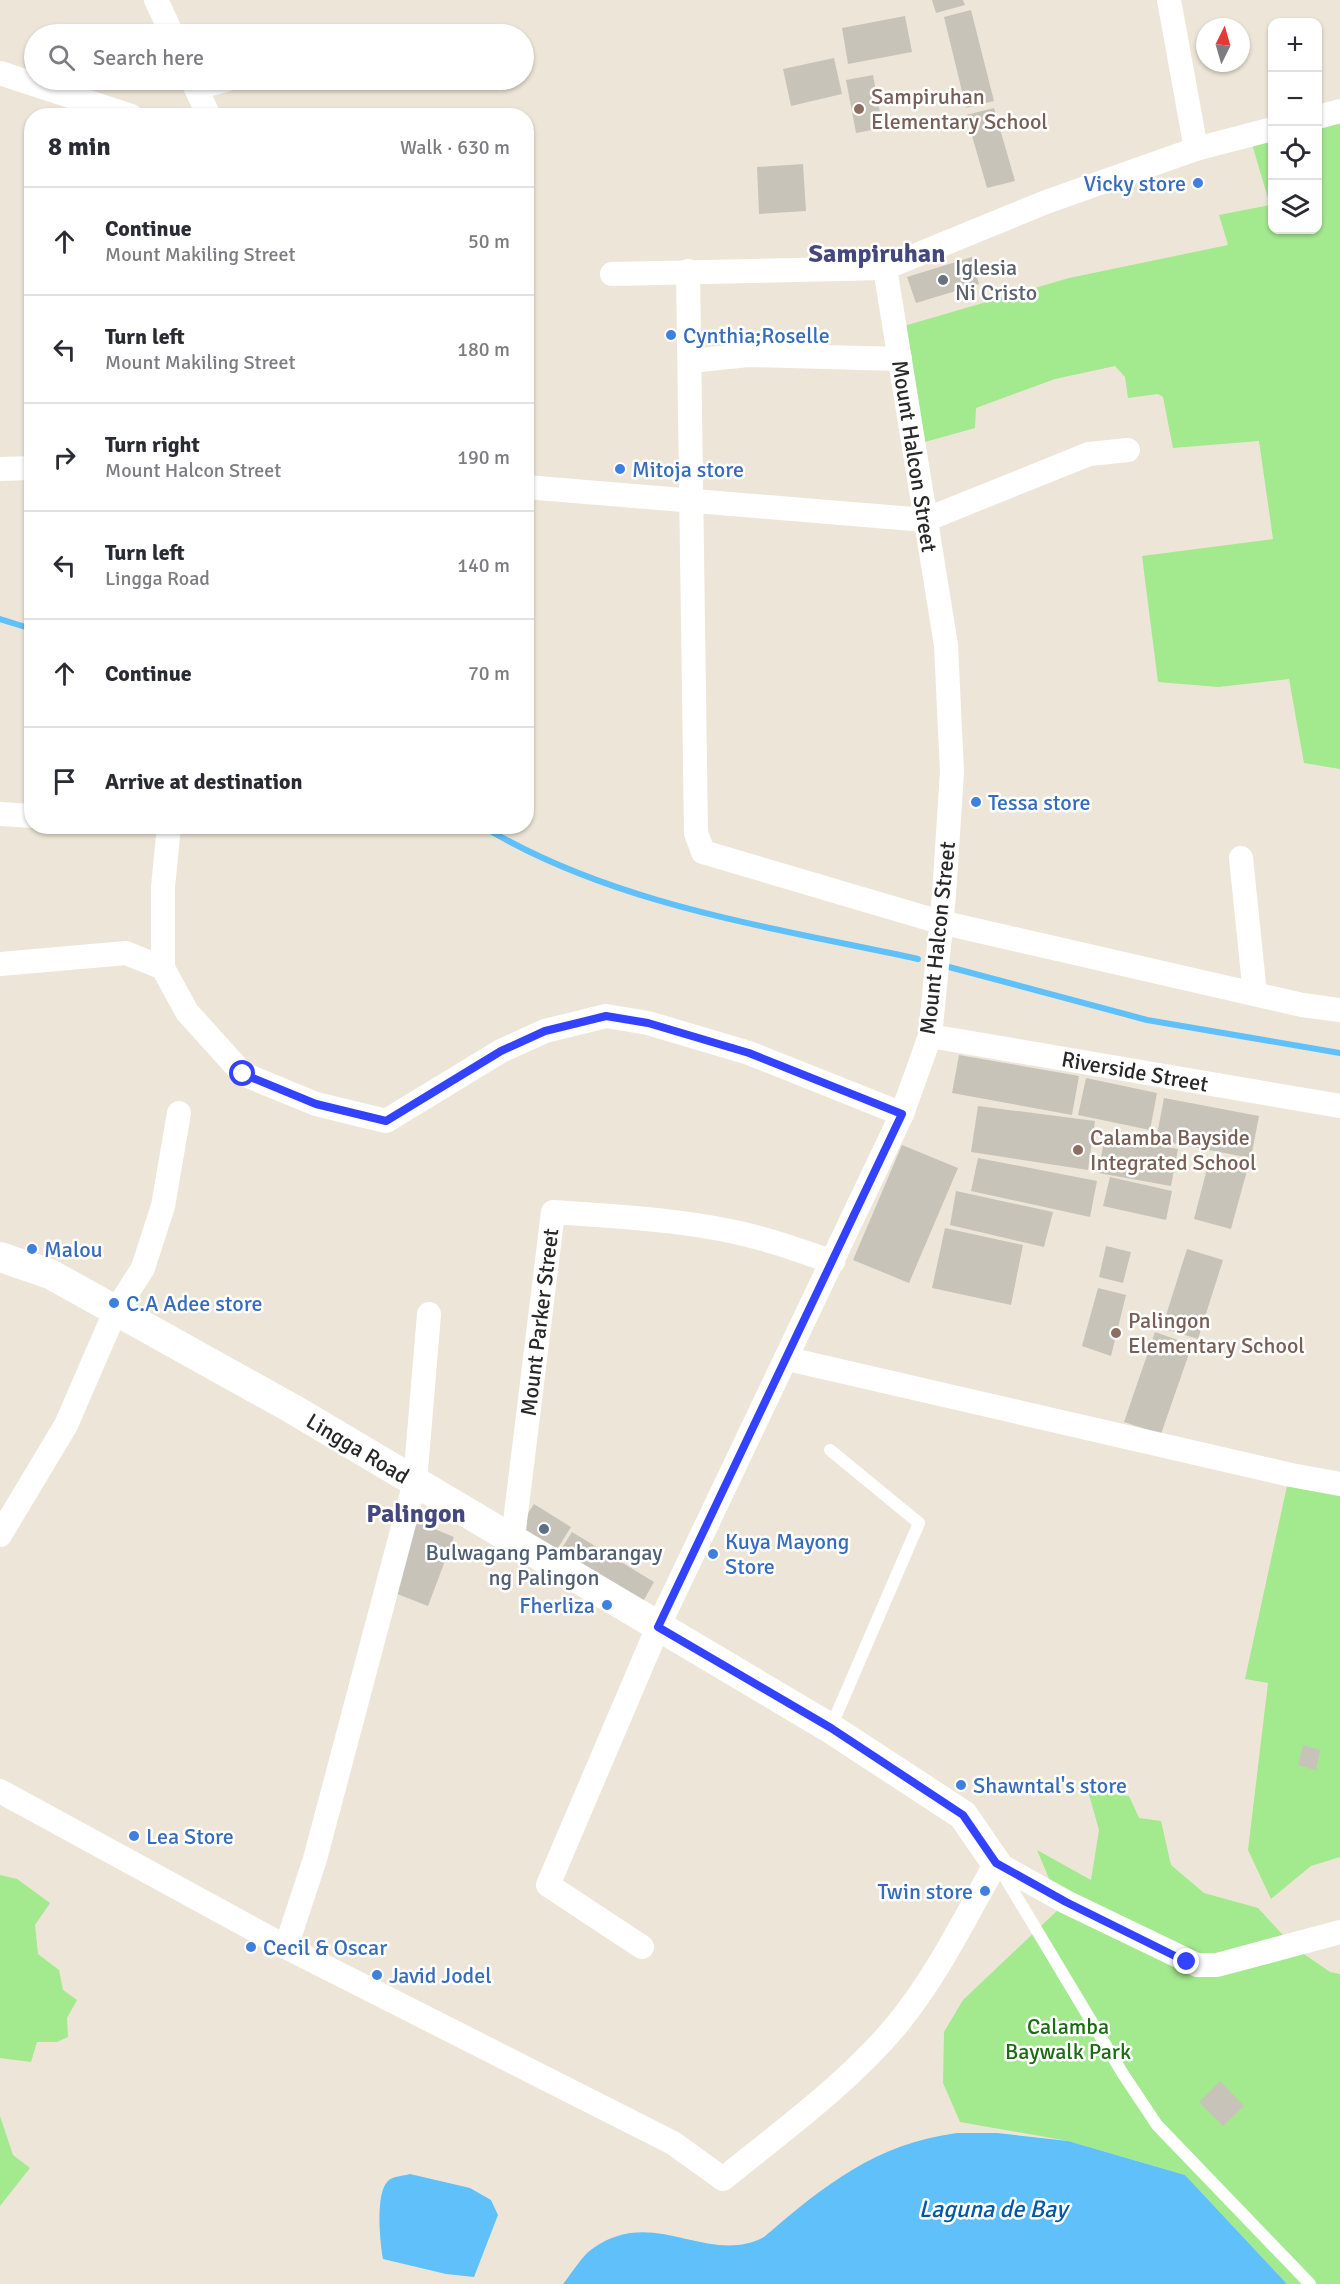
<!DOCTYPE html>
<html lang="en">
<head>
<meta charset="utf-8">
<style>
  body { margin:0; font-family:Signika,sans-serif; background:#f7f7f7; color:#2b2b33 }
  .controls { position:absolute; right:18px; top:18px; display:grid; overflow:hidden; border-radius:12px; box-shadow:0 2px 4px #0004 }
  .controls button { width:54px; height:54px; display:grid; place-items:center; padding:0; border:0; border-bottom:2px solid #e1e1e2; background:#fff; color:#2b2b33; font:30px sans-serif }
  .compass { position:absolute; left:1196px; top:18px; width:54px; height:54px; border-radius:50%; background:#fff; box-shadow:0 2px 4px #0004; rotate:5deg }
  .stop { position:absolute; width:18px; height:18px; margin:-14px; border:4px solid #3342ff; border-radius:50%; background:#fff }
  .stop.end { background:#3342ff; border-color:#fff; box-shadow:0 2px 6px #0008 }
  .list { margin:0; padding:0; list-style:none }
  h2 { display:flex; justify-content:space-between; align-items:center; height:78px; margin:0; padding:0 24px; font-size:26px }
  h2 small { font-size:20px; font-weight:400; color:#7c7c81 }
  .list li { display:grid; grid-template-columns:39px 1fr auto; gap:18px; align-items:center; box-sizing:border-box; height:108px; padding:0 24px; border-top:2px solid #e1e1e2 }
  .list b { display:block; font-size:22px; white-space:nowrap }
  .list p { margin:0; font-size:20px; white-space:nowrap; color:#7c7c81 }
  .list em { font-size:20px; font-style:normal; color:#7c7c81 }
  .icon { flex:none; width:33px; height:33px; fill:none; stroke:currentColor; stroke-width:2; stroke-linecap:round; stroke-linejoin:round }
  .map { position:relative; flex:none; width:1340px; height:2284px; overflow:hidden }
  .search { position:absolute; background:#fff; box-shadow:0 2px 4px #0004; left:24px; top:24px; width:510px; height:66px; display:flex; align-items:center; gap:15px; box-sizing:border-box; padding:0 21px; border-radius:33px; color:#7c7c81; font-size:22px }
  .panel { position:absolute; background:#fff; box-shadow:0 2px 4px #0004; left:24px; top:108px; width:510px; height:726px; border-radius:24px }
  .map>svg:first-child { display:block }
</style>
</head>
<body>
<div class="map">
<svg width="1340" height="2284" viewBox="0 0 1340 2284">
  <rect width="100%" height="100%" fill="#ede6d8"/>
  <g fill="#a3e98e">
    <path d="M 1340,119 L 1340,769 L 1304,763 L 1289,679 L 1218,687 L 1158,682 L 1142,556 L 1273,539 L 1259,441 L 1173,448 L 1163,397 L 1158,394 L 1128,398 L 1125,377 L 1115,366 L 1055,379 L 976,408 L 975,428 L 925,442 L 904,326 L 1069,278 L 1228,245 L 1219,215 L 1270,205 L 1251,141 L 1272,136 L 1272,230 L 1318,230 L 1318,125 Z"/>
    <path d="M 1287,1486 L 1340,1495 L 1340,1857 L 1311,1866 L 1271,1899 L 1248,1850 L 1268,1683 L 1245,1679 Z"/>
    <path d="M 1088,1791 L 1129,1796 L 1139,1818 L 1161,1821 L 1171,1865 L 1204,1893 L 1258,1908 L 1294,1947 L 1330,1972 L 1340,1974 L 1340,2284 L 1287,2284 L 1185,2175 L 1068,2141 L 960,2122 L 943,2083 L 944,2032 L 963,2000 L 1061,1907 L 1037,1850 L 1091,1880 L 1099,1830 Z"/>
    <path d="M 0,1875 L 17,1879 L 50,1903 L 35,1925 L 38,1954 L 59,1970 L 63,1990 L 77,2000 L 67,2018 L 68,2037 L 57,2042 L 37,2042 L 31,2062 L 0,2058 Z"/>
    <path d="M 0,2116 L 13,2155 L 30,2168 L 0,2206 Z"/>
  </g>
  <g fill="#5fc0fa">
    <path d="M 957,2133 L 997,2133 L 1068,2141 L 1185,2175 L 1287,2284 L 563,2284 C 572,2273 581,2257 592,2249 C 653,2204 708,2267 764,2237 C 825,2185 875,2144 957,2133 Z"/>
    <path d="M 410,2174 L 470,2188 L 491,2200 L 498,2215 L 474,2277 L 446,2274 L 383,2259 C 380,2242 375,2193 388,2181 C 393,2176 403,2176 410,2174 Z"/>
  </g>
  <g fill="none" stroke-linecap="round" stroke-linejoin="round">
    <g stroke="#5fc0fa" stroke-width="6">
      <path d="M 0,619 L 32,629"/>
      <path d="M 482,826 C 613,905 771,927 918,959"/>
      <path d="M 949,967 L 1147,1020 L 1340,1053"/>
    </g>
  </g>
  <g fill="#c7c3b8">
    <path d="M 932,0 L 963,0 L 965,5 L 936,13 Z"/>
    <path d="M 971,10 L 994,101 L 966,108 L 944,17 Z"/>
    <path d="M 905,16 L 912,52 L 848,64 L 842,28 Z"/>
    <path d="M 834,58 L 842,94 L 791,106 L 783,69 Z"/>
    <path d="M 873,75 L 883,128 L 856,133 L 846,80 Z"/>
    <path d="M 994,108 L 1015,181 L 987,188 L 966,115 Z"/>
    <path d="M 803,164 L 806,211 L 759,214 L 757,167 Z"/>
    <path d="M 972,257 L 979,284 L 916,303 L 907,277 Z"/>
    <path d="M 959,1055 L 1079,1076 L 1072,1115 L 952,1093 Z"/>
    <path d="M 1086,1078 L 1157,1093 L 1150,1130 L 1078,1115 Z"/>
    <path d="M 1164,1098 L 1259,1116 L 1251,1158 L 1156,1140 Z"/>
    <path d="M 978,1106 L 1095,1121 L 1088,1170 L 971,1152 Z"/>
    <path d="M 1105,1136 L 1178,1149 L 1171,1186 L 1098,1173 Z"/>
    <path d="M 902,1145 L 958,1168 L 909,1283 L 853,1260 Z"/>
    <path d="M 1210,1157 L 1248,1167 L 1231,1229 L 1194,1219 Z"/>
    <path d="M 978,1158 L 1097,1181 L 1090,1217 L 971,1191 Z"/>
    <path d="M 1110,1177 L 1172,1191 L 1166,1220 L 1103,1206 Z"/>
    <path d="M 956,1191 L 1053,1212 L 1044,1247 L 950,1225 Z"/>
    <path d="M 945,1228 L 1023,1245 L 1011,1305 L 932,1288 Z"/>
    <path d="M 1106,1246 L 1131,1252 L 1123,1283 L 1099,1277 Z"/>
    <path d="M 1187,1249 L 1223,1260 L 1198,1339 L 1162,1328 Z"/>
    <path d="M 1098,1288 L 1126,1295 L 1111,1356 L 1082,1346 Z"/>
    <path d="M 1155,1332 L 1192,1345 L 1161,1434 L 1124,1422 Z"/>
    <path d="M 534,1504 L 571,1527 L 554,1554 L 517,1530 Z"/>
    <path d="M 410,1519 L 454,1537 L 428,1606 L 387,1590 Z"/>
    <path d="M 572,1532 L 654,1582 L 640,1607 L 557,1556 Z"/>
    <path d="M 1303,1745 L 1320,1750 L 1316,1770 L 1298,1765 Z"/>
    <path d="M 1220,2081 L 1244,2106 L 1223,2126 L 1199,2102 Z"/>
  </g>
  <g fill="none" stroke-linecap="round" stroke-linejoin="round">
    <g stroke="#fff" stroke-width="12">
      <path d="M 830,1450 L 919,1523 L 831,1727"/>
      <path d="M 1000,1869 L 1123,2074 L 1157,2125 L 1310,2284"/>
    </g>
    <g stroke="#fff" stroke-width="24">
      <path d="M 156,0 L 172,34"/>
      <path d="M 1169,0 L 1196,149"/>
      <path d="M 0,73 L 131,116"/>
      <path d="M 192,80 L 209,116"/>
      <path d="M 196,88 L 226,80"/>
      <path d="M 1318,117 L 1340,111"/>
      <path d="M 688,271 L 696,833 L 703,852 L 940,922 L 1302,1005 L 1340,1010"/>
      <path d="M 612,274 L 885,268 L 1046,202 L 1196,149 L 1272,129"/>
      <path d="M 690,361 L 748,355 L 900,359"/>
      <path d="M 0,469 L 32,468"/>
      <path d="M 526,487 L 925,520 L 1089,454 L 1128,450"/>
      <path d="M 0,814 L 32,816"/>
      <path d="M 1241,858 L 1255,994"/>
      <path d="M 0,964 L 126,953 L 163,968 L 187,1012 L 243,1074 L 316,1104 L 386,1121 L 501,1051 L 545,1031 L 606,1016 L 648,1023 L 749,1053 L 902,1114"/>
      <path d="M 163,968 L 163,887 L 169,826"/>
      <path d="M 930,1036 L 1340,1106"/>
      <path d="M 788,1359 L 1291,1475 L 1340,1484"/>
      <path d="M 0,1535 L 66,1425 L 115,1312 L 143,1268 L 163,1206 L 179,1113"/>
      <path d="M 513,1538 L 553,1212 C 622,1217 695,1220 763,1239 C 786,1245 809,1254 833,1262"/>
      <path d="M 0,1791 L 286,1947 L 673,2143 L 723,2179 C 782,2131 846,2085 895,2027 C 936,1978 965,1918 996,1863 L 1066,1902 L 1197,1965 L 1217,1965 L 1340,1932"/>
      <path d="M 286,1947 L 315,1859 L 415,1482 L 429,1314"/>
      <path d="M 642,1947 L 548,1885 L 658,1627 L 902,1114 L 930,1036 L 944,895 L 952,772 L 946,645 L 885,268"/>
    </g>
    <path stroke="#fff" stroke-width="30" d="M 0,1257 L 50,1274 L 291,1408 L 830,1728 L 963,1815 L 996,1863"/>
  </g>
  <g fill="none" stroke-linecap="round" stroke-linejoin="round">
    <path stroke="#3342ff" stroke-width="8" d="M 243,1074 L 316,1104 L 386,1121 L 501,1051 L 545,1031 L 606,1016 L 648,1023 L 749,1053 L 902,1114 L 658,1627 L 831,1728 L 963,1815 L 996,1863 L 1066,1902 L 1187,1962"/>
  </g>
  <g fill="#8d6e63" stroke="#fff" stroke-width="2">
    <circle cx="859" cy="109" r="6"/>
    <circle cx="1078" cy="1150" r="6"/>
    <circle cx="1116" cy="1333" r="6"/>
  </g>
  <g fill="#3f7fe0" stroke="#fff" stroke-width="2">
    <circle cx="1198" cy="183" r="6"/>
    <circle cx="671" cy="335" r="6"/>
    <circle cx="620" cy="469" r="6"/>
    <circle cx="976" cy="802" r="6"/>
    <circle cx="32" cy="1249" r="6"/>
    <circle cx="114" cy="1303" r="6"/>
    <circle cx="713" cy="1554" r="6"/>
    <circle cx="607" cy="1605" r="6"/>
    <circle cx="961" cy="1785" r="6"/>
    <circle cx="134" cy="1836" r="6"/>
    <circle cx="985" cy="1891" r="6"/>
    <circle cx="251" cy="1947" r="6"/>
    <circle cx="377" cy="1975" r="6"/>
  </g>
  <circle fill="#6b7280" stroke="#fff" stroke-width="2" cx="943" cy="280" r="6"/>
  <circle fill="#5c6f8a" stroke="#fff" stroke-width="2" cx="544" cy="1529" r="6"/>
  <g text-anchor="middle" stroke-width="5" stroke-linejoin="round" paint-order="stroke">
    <g font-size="22" fill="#785e54" stroke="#fff" text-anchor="start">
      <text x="871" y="104">Sampiruhan<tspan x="871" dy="25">Elementary School</tspan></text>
      <text x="1090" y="1145">Calamba Bayside<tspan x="1090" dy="25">Integrated School</tspan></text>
      <text x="1128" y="1328">Palingon<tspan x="1128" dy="25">Elementary School</tspan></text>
    </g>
    <g font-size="22" fill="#366cbe" stroke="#fff" text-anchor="start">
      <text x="1186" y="191" text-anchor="end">Vicky store</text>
      <text x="683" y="343">Cynthia;Roselle</text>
      <text x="632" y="477">Mitoja store</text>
      <text x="988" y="810">Tessa store</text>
      <text x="44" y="1257">Malou</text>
      <text x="126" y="1311">C.A Adee store</text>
      <text x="725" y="1549">Kuya Mayong<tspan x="725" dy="25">Store</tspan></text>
      <text x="595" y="1613" text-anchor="end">Fherliza</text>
      <text x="973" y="1793">Shawntal's store</text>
      <text x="146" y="1844">Lea Store</text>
      <text x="973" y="1899" text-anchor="end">Twin store</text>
      <text x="263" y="1955">Cecil &amp; Oscar</text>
      <text x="389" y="1983">Javid Jodel</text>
    </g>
    <g font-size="22" fill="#5b616d" stroke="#fff" text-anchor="start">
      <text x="955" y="275">Iglesia<tspan x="955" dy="25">Ni Cristo</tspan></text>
    </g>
    <g font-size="22" fill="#282828" stroke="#fff">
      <text transform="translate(915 456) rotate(81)" y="8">Mount Halcon Street</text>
      <text transform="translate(937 938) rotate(-84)" y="8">Mount Halcon Street</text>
      <text transform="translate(1135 1071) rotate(10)" y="8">Riverside Street</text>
      <text transform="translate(539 1322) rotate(-83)" y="8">Mount Parker Street</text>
      <text transform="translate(358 1448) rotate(31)" y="8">Lingga Road</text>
    </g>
    <g font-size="22" fill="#4e5e75" stroke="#fff">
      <text x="544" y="1560">Bulwagang Pambarangay<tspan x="544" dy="25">ng Palingon</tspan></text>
    </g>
    <g font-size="22" fill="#1b6c12" stroke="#fff">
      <text x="1068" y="2034">Calamba<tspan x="1068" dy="25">Baywalk Park</tspan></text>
    </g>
    <g font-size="24" font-style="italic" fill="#0059a5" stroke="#fff">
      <text x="993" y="2217">Laguna de Bay</text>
    </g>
    <g font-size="26" font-weight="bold" fill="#44487d" stroke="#fff">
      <text x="877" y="262">Sampiruhan</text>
      <text x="416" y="1522">Palingon</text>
    </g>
  </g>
</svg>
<div class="controls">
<button>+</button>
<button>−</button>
<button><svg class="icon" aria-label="locate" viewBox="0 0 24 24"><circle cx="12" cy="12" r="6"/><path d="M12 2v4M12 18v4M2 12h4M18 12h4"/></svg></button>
<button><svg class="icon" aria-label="layers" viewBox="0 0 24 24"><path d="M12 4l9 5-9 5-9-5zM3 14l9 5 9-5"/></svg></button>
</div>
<svg class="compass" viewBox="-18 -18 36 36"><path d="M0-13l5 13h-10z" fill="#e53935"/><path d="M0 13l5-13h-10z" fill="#7c7c81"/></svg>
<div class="stop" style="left:243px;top:1074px"></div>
<div class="stop end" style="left:1187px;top:1962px"></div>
<div class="search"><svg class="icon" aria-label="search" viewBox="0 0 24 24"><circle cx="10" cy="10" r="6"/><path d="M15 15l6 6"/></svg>Search here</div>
<section class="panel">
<h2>8 min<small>Walk · 630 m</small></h2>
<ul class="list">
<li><svg class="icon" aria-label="ahead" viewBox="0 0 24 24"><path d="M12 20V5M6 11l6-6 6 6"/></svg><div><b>Continue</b><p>Mount Makiling Street</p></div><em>50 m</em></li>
<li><svg class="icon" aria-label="left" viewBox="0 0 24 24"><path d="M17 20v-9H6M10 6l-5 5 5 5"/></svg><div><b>Turn left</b><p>Mount Makiling Street</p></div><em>180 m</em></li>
<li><svg class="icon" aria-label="right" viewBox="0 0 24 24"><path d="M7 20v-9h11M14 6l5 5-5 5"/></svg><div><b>Turn right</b><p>Mount Halcon Street</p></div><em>190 m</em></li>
<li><svg class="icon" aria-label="left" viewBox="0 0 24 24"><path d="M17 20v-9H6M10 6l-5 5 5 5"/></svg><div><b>Turn left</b><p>Lingga Road</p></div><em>140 m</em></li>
<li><svg class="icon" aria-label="ahead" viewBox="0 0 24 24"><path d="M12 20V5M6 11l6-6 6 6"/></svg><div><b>Continue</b></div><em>70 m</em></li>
<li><svg class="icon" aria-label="arrive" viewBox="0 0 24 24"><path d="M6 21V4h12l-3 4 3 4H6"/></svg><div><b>Arrive at destination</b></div></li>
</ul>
</section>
</div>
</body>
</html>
